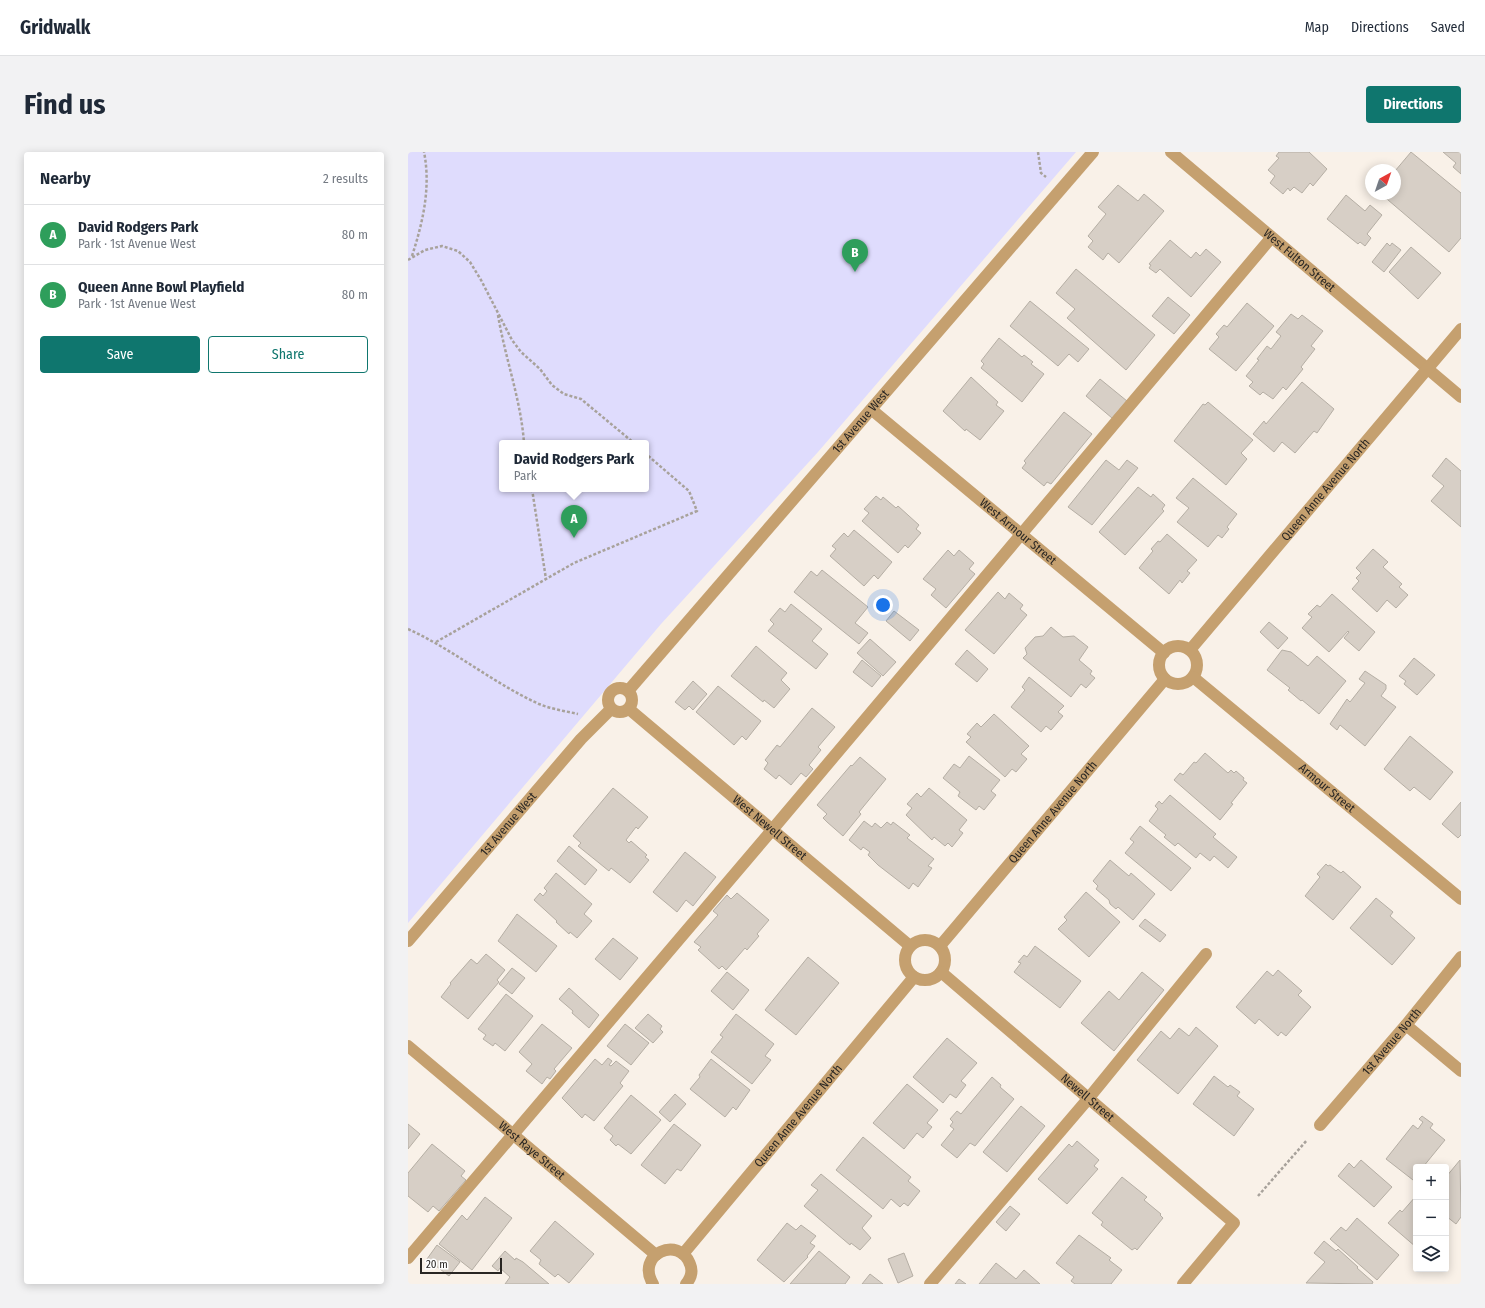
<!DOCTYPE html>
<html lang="en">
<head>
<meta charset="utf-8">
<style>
  body { margin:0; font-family:"Fira Sans Condensed",sans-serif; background:#f2f2f3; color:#1f2937 }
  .controls { position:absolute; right:12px; bottom:12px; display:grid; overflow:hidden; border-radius:4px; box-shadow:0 2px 10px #0003 }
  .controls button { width:36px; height:36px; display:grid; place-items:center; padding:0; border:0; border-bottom:1px solid #e0e1e3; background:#fff; color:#1f2937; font:20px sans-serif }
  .compass { position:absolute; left:957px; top:12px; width:36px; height:36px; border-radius:50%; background:#fff; box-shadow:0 2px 10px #0003; rotate:40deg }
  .scale { position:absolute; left:12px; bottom:10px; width:82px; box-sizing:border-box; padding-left:4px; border:2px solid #292623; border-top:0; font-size:11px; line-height:14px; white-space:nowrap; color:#292623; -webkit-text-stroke:3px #fff; paint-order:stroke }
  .you { position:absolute; left:475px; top:453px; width:14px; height:14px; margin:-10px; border:3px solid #fff; border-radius:50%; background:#1a73e8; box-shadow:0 0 0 6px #1a73e833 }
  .badge { display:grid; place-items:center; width:26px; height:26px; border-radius:50%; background:#0f766e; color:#fff; font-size:13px; font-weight:700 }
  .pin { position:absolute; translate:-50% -33px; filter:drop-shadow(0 1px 2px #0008) }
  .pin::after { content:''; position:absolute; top:21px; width:14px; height:12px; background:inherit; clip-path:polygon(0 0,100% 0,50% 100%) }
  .popup { position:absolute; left:91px; top:288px; width:150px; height:52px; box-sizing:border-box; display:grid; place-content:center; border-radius:4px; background:#fff; filter:drop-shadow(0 1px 3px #0005); font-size:13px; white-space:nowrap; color:#747a83 }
  .popup b { font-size:15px; color:#1f2937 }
  .popup::after { content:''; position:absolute; left:50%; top:100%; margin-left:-8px; border:8px solid transparent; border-top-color:#fff }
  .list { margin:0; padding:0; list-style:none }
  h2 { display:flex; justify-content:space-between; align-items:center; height:52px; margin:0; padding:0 16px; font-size:17px }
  h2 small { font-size:13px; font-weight:400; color:#747a83 }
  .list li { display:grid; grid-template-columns:26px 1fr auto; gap:12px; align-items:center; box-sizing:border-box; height:60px; padding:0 16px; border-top:1px solid #e0e1e3 }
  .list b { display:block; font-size:15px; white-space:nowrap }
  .list p { margin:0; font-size:13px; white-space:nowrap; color:#747a83 }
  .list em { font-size:13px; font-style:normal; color:#747a83 }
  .actions { display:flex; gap:8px; padding:12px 16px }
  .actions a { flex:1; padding:9px 0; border:1px solid #0f766e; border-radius:4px; text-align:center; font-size:14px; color:#0f766e }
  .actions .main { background:#0f766e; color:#fff }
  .icon { flex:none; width:22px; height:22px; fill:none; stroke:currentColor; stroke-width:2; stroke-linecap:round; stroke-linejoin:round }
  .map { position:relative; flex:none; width:1053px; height:1132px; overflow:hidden; border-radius:4px }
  header { display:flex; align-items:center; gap:24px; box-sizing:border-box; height:56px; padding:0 20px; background:#fff; border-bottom:1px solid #e0e1e3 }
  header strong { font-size:19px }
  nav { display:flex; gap:22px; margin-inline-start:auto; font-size:14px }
  .intro { display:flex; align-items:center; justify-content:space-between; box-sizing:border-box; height:96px; padding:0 24px }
  h1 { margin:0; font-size:28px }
  .button { padding:10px 18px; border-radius:4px; background:#0f766e; color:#fff; font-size:14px; font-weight:700 }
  main { display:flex; gap:24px; padding:0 24px }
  aside { flex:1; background:#fff; border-radius:4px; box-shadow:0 2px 10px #0003 }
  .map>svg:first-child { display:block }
</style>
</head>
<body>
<header>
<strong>Gridwalk</strong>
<nav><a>Map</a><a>Directions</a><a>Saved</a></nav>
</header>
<div class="intro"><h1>Find us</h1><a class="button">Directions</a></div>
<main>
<aside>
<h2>Nearby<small>2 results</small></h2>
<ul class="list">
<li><span class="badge" style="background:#2e9e5b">A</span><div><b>David Rodgers Park</b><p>Park · 1st Avenue West</p></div><em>80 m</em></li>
<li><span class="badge" style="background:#2e9e5b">B</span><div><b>Queen Anne Bowl Playfield</b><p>Park · 1st Avenue West</p></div><em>80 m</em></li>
</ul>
<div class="actions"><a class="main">Save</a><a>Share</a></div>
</aside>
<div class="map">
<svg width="1053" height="1132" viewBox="0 0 1053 1132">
  <rect width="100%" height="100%" fill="#f9f1e8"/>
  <path fill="#dfdcfd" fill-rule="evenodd" d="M 0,0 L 668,0 L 410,300 L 253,472 L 0,771 ZM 94,291 L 238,291 L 238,337 L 94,337 Z"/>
  <g fill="#d7cfc6" stroke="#b5aea4">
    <path d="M 871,0 L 901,0 L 919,17 L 905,34 L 902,31 L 894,41 L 886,35 L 882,39 L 880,36 L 875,42 L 862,31 L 867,24 L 860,18 L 871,6 L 868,4 Z"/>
    <path d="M 1003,0 L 1053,41 L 1053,86 L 1041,100 L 973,42 L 987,42 L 987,19 Z"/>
    <path d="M 1035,0 L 1053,0 L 1053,22 L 1045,15 L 1048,11 Z"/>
    <path d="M 710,33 L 730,49 L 736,42 L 756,59 L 711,111 L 700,101 L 695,108 L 680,95 L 685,89 L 680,84 L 698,62 L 690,55 Z"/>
    <path d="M 938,43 L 957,59 L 962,53 L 974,63 L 959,82 L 963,86 L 957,94 L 952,90 L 950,92 L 919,67 Z"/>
    <path d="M 762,88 L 783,106 L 788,100 L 792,104 L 798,97 L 813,110 L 783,145 L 752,117 L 748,121 L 741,116 L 743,113 L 741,112 Z"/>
    <path d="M 979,91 L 982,94 L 984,91 L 993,98 L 976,120 L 964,110 Z"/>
    <path d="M 1003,95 L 1033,121 L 1010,147 L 981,120 Z"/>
    <path d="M 668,117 L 747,183 L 718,218 L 659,166 L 667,157 L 648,141 Z"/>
    <path d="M 760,145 L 782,163 L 766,182 L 744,164 Z"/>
    <path d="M 622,149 L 681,197 L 670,210 L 661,202 L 650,214 L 602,174 Z"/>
    <path d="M 839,151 L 866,174 L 828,219 L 801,197 L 811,185 L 808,182 L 816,173 L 819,175 Z"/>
    <path d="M 883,162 L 890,167 L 894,163 L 915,179 L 903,194 L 907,197 L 893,215 L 895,217 L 878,238 L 875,235 L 865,247 L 855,240 L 852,243 L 841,234 L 845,230 L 838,224 L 851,208 L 849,207 L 859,194 L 863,197 L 873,184 L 868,180 Z"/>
    <path d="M 591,186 L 614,205 L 616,203 L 625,210 L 623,212 L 636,222 L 614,250 L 573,216 L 576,212 L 573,209 Z"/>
    <path d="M 563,225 L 590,250 L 588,253 L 596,259 L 572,288 L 558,277 L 557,279 L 535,259 Z"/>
    <path d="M 692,227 L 719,249 L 704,266 L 678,244 Z"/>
    <path d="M 894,230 L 926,257 L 909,281 L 906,279 L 887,301 L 874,290 L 866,300 L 845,282 L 856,269 L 858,272 Z"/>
    <path d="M 800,250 L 845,288 L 833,301 L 839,307 L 818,333 L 766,289 L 795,252 L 797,253 Z"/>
    <path d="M 656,260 L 684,282 L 643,332 L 639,330 L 636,334 L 614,316 L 618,311 L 616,309 Z"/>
    <path d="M 1038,306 L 1053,319 L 1053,375 L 1023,349 L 1036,334 L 1024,324 Z"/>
    <path d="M 698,308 L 711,318 L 719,308 L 730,316 L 684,373 L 660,355 Z"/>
    <path d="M 785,326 L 829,362 L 819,375 L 821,377 L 814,386 L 810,383 L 800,395 L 769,370 L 781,356 L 768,346 Z"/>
    <path d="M 730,335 L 743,345 L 745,342 L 757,353 L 754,357 L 756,359 L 717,403 L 691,380 Z"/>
    <path d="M 468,344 L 473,348 L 475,345 L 488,356 L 490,354 L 511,373 L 508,377 L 513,381 L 500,396 L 497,393 L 490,401 L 454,369 L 461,361 L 456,357 Z"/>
    <path d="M 446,378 L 484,410 L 470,427 L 466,423 L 456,434 L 422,404 L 428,397 L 424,394 L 436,381 L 440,385 Z"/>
    <path d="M 759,382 L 789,408 L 779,419 L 782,421 L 774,431 L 772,428 L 761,442 L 731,416 L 745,399 L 743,397 L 750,389 L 752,390 Z"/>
    <path d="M 965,397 L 980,410 L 975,415 L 994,432 L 991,435 L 1000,443 L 988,456 L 979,448 L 969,460 L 944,437 L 951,429 L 948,426 L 953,421 L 948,416 Z"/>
    <path d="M 540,398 L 546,404 L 551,398 L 566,411 L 561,417 L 567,422 L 538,456 L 523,443 L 528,437 L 515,427 Z"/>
    <path d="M 414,418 L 460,455 L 447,471 L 460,481 L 451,492 L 386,440 L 403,419 L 409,424 Z"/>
    <path d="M 590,440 L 597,447 L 601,441 L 615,453 L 612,457 L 619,463 L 586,502 L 557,478 Z"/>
    <path d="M 924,442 L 967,480 L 951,499 L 936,486 L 941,480 L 940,479 L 921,500 L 894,476 L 904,465 L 900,462 L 909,453 L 912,455 Z"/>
    <path d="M 383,452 L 414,477 L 404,489 L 420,502 L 408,517 L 360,479 L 366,472 L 362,468 L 372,456 L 377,460 Z"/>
    <path d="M 486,459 L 511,478 L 502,489 L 478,469 Z"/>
    <path d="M 861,470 L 880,486 L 870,497 L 852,480 Z"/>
    <path d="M 643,475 L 655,485 L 666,484 L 680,495 L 671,508 L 684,519 L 682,522 L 687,526 L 678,536 L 673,532 L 663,545 L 615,506 L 619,502 L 617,496 L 627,485 L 635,484 Z"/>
    <path d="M 462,487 L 488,510 L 475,524 L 449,501 Z"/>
    <path d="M 348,494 L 379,521 L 373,528 L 382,537 L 366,556 L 356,548 L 355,550 L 323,524 Z"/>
    <path d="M 559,498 L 580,517 L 569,530 L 547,512 Z"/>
    <path d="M 874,498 L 883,500 L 900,514 L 909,504 L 938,529 L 911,562 L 894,548 L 893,549 L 880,538 L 882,536 L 859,518 Z"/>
    <path d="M 1006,506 L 1027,523 L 1009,543 L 996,532 L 998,529 L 991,524 Z"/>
    <path d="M 454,508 L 473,524 L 464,535 L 445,520 Z"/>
    <path d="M 957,519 L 978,533 L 978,537 L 973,544 L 988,555 L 957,594 L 932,573 L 929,578 L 922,572 L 939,547 L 942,550 L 957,531 L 951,527 Z"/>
    <path d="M 621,525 L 656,554 L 650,560 L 655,564 L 643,578 L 638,574 L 633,580 L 603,555 L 617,538 L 614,535 Z"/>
    <path d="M 285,529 L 299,542 L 285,558 L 281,554 L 277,558 L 267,550 Z"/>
    <path d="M 310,534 L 353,569 L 338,588 L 334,584 L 326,593 L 288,560 Z"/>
    <path d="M 404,556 L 427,575 L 410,595 L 413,598 L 401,613 L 405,617 L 398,625 L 393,621 L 383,633 L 371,623 L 368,627 L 356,617 L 360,611 L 357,608 L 369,593 L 372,595 Z"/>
    <path d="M 586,562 L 621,594 L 613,602 L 619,607 L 608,620 L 604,617 L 597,625 L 558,590 L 563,585 L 559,582 L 569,571 L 573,575 Z"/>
    <path d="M 1002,584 L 1045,620 L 1022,648 L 1006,635 L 1002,639 L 976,617 Z"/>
    <path d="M 797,601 L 820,621 L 823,618 L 826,621 L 828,619 L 836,626 L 835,628 L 839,631 L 823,651 L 825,652 L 812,668 L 766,628 L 772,621 L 775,623 L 786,610 L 788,611 Z"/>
    <path d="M 561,604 L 592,628 L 583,639 L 588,643 L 576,658 L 571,654 L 568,658 L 550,644 L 552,640 L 535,626 L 546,612 L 552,616 Z"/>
    <path d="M 452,605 L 478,627 L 451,660 L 453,662 L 435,684 L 419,670 L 415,666 L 419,662 L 409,653 L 443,613 L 444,614 Z"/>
    <path d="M 205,636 L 240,665 L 230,677 L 228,675 L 218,688 L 221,691 L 223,689 L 239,703 L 237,705 L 241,708 L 222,731 L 203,716 L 201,719 L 170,694 L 173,691 L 165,684 Z"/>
    <path d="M 521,636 L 559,668 L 551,678 L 555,681 L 544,695 L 540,691 L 537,694 L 526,685 L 524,688 L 498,663 L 504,656 L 499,652 L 509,641 L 513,645 Z"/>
    <path d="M 762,643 L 808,682 L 805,685 L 829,705 L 820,716 L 806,704 L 802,709 L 792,701 L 788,706 L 770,691 L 767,694 L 756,685 L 758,683 L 741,669 L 750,657 L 747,654 L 751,649 L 754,652 Z"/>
    <path d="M 1053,650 L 1053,683 L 1050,686 L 1034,672 Z"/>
    <path d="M 456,669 L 464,675 L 467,671 L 473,676 L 479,670 L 483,673 L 485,670 L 502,683 L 499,686 L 526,707 L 520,714 L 524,716 L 510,735 L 505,731 L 501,737 L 470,713 L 460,703 L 462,700 L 455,695 L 453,698 L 441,688 Z"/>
    <path d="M 732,674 L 783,716 L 763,739 L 717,701 L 726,690 L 722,687 Z"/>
    <path d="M 161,694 L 189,718 L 177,733 L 149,709 Z"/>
    <path d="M 277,700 L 308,725 L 285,754 L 278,748 L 269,760 L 245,740 Z"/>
    <path d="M 702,708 L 721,724 L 723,721 L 747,742 L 725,768 L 710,755 L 708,757 L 702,752 L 701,748 L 688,737 L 690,734 L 685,729 Z"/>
    <path d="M 918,712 L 920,714 L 922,713 L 933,721 L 935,719 L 953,735 L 925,768 L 897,744 L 912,725 L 909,722 Z"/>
    <path d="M 148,721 L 184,752 L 176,762 L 184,769 L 169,786 L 162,780 L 161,782 L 148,770 L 149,769 L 126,748 L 132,741 L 135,744 L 139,739 L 136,736 Z"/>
    <path d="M 678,740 L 712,770 L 681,805 L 650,777 L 659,768 L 656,765 Z"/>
    <path d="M 329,741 L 361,768 L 349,782 L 351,784 L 339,798 L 337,796 L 318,818 L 314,814 L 311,817 L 290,798 L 293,795 L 286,790 L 310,763 L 305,759 L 319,743 L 323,747 Z"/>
    <path d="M 968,746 L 985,760 L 982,764 L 1007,786 L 984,813 L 942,776 Z"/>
    <path d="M 109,762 L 149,794 L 128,820 L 90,789 Z"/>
    <path d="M 737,767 L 758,783 L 752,790 L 731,774 Z"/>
    <path d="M 205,786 L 230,806 L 212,828 L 187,807 Z"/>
    <path d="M 627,794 L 673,829 L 652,856 L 606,820 L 613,811 L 610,810 L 616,803 L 619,805 Z"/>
    <path d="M 78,802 L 97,818 L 89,828 L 91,830 L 60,867 L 33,845 L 43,832 L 42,831 L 63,807 L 69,812 Z"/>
    <path d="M 400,805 L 431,831 L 388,883 L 357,858 Z"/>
    <path d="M 104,816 L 117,826 L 104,842 L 91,832 Z"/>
    <path d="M 870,818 L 894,839 L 890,843 L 903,855 L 878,884 L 873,880 L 870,884 L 851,867 L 847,872 L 828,855 L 859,819 L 865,824 Z"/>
    <path d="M 319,820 L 341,838 L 325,858 L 303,839 Z"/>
    <path d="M 734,820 L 756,838 L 706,899 L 673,871 L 701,839 L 711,848 Z"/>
    <path d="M 161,836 L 191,863 L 181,876 L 164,861 L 165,859 L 151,847 Z"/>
    <path d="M 98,842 L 125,864 L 97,899 L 87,891 L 85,894 L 75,887 L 78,883 L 70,877 Z"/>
    <path d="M 240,862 L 254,874 L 252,877 L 255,880 L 245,891 L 227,876 Z"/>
    <path d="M 328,862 L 366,892 L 357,904 L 363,908 L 344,932 L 303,900 L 315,885 L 312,883 Z"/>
    <path d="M 134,872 L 164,896 L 146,917 L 148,919 L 142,927 L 139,925 L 134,932 L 118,919 L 124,912 L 111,900 Z"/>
    <path d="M 217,872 L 241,891 L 223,913 L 199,894 Z"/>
    <path d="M 788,875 L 810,894 L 770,942 L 729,908 L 753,879 L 762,887 L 771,876 L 781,884 Z"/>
    <path d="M 539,886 L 569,911 L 553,929 L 558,933 L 548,946 L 542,942 L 535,951 L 505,925 Z"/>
    <path d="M 200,906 L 204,909 L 201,913 L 203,914 L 208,909 L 221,919 L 212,931 L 215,934 L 186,969 L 177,962 L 174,966 L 154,946 L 187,907 L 194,913 Z"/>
    <path d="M 303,907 L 342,938 L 328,958 L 325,955 L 317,965 L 282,937 L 292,925 L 291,923 Z"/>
    <path d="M 806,924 L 820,935 L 822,933 L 832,940 L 829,944 L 846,957 L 826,984 L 785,952 Z"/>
    <path d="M 584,925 L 593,933 L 592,935 L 606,947 L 567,994 L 562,991 L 549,1006 L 533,993 L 546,977 L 542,974 L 545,970 L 542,967 L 549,959 L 553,962 Z"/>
    <path d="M 499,932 L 530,958 L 519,971 L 524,975 L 515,986 L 509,981 L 496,997 L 465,971 Z"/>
    <path d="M 267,942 L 278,952 L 262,970 L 251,960 Z"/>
    <path d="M 223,943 L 253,968 L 223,1002 L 210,992 L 208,994 L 202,988 L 205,984 L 196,976 Z"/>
    <path d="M 613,954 L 637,974 L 599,1020 L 575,1000 Z"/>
    <path d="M 1014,964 L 1025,972 L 1022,976 L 1037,988 L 1015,1015 L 1008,1015 L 1008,1024 L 1005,1028 L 978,1007 L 1005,973 L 1010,977 L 1015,970 L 1011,967 Z"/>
    <path d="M 0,972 L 12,982 L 0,997 Z"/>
    <path d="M 266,972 L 293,993 L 273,1019 L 269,1017 L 257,1032 L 233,1013 Z"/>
    <path d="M 455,985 L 503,1025 L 500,1029 L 512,1039 L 500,1054 L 496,1051 L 492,1055 L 483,1047 L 475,1057 L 428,1018 Z"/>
    <path d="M 669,989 L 691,1008 L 686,1014 L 690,1017 L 659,1052 L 630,1027 L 661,992 L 664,995 Z"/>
    <path d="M 24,992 L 57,1019 L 53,1024 L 58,1028 L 31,1059 L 25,1054 L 20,1060 L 0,1044 L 0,1021 Z"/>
    <path d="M 953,1008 L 984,1035 L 966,1055 L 930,1024 L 941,1011 L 946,1016 Z"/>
    <path d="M 1052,1008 L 1053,1065 L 1048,1072 L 1038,1064 L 1038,1025 Z"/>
    <path d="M 413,1022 L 464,1064 L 454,1076 L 463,1086 L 452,1098 L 443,1091 L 442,1093 L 396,1054 L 410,1038 L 403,1033 Z"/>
    <path d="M 714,1025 L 739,1045 L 736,1048 L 753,1062 L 752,1063 L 755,1066 L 729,1098 L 727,1096 L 724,1098 L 693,1073 L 695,1070 L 684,1061 Z"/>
    <path d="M 1008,1044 L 1008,1095 L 980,1071 L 992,1058 L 994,1060 Z"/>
    <path d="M 77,1045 L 104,1066 L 64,1118 L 31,1092 L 54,1063 L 59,1068 Z"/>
    <path d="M 602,1054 L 612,1062 L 598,1079 L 588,1070 Z"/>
    <path d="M 949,1066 L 991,1103 L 969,1128 L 922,1087 L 933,1075 L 938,1079 Z"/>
    <path d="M 147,1069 L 186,1102 L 161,1131 L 150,1122 L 147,1125 L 131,1112 L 133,1108 L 122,1099 Z"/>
    <path d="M 379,1071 L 388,1078 L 393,1073 L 408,1084 L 402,1091 L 407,1094 L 399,1104 L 400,1105 L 376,1130 L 349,1108 Z"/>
    <path d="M 671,1083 L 703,1106 L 701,1108 L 714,1118 L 703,1132 L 667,1132 L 663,1129 L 666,1125 L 648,1111 Z"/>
    <path d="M 916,1089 L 928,1099 L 930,1097 L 950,1115 L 949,1116 L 965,1130 L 964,1132 L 898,1131 L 917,1110 L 906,1101 Z"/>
    <path d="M 29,1093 L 52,1110 L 41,1124 L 19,1107 Z"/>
    <path d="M 97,1099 L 107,1108 L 108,1106 L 115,1110 L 141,1132 L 97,1132 L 102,1125 L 92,1116 L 90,1119 L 84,1114 Z"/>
    <path d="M 411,1099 L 442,1125 L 437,1132 L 382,1132 Z"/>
    <path d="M 496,1101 L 505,1124 L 490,1131 L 480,1107 Z"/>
    <path d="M 588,1111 L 608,1127 L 616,1118 L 632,1132 L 571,1132 Z"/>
    <path d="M 462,1122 L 475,1132 L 454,1132 Z"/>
    <path d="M 551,1127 L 558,1132 L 547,1132 Z"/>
  </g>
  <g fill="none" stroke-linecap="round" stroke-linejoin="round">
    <g stroke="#a8a29b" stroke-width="2.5" stroke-dasharray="3 2" stroke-linecap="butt">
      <path d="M 630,0 L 633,21 L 638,25"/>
      <path d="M 4,104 C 15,70 23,35 16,0"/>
      <path d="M 0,108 L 17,98 L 34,94 L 50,99 L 62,110 L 73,128 L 104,188 L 113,200 L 132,217 L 144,233 L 156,242 L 173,247 L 226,291"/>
      <path d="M 90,163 C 97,206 113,248 116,291"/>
      <path d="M 124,337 L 138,427"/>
      <path d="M 0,477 C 46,498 85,531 131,552 C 143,557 157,559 170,562"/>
      <path d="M 28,490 L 166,411 L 289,359 L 281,339 L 238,302"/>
      <path d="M 850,1044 L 899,988"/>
    </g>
    <g stroke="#c5a06f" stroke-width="12">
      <path d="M 0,1106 L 364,678 L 863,86"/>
      <path d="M 522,1132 L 680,947 L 798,802"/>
    </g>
    <g stroke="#c5a06f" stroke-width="12">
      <path id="s1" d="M 763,0 L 1053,245"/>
      <path id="s2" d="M 464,258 L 756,501"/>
      <circle cx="770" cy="513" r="19"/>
      <path id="s3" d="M 782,498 L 1053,177"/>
      <path id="s4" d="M 785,525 L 1053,747"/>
      <circle cx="212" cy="548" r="12"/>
      <path id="s5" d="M 220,539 L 685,0"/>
      <path id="s6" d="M 221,557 L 502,794"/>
      <circle cx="517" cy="808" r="20"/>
      <path id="s7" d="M 0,789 L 173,587 L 203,557"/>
      <path id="s8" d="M 532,794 L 757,527"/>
      <path id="s9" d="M 533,820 L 826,1071 L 775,1132"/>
      <path d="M 998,873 L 1053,919"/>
      <path id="s10" d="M 0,894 L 248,1103"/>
      <path id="s11" d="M 912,973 L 998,873 L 1053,805"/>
      <path id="s12" d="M 275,1102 L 506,825"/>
      <path d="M 245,1132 C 227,1102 271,1083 282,1112 C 285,1119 283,1126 278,1132"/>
    </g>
  </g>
  <g text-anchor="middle" stroke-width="3" stroke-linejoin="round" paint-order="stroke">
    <g font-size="12" fill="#292623" stroke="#fff">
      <text dy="4" stroke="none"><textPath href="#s1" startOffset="168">West Fulton Street</textPath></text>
      <text dy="4" stroke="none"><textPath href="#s5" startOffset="356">1st Avenue West</textPath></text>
      <text dy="4" stroke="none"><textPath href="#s3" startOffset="210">Queen Anne Avenue North</textPath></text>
      <text dy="4" stroke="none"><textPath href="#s2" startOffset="190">West Armour Street</textPath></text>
      <text dy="4" stroke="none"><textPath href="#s4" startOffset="174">Armour Street</textPath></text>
      <text dy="4" stroke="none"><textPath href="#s8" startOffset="175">Queen Anne Avenue North</textPath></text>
      <text dy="4" stroke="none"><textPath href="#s7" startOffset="154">1st Avenue West</textPath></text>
      <text dy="4" stroke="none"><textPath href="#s6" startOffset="184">West Newell Street</textPath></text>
      <text dy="4" stroke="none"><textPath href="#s11" startOffset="110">1st Avenue North</textPath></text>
      <text dy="4" stroke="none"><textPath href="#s9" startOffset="193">Newell Street</textPath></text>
      <text dy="4" stroke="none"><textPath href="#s12" startOffset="180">Queen Anne Avenue North</textPath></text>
      <text dy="4" stroke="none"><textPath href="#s10" startOffset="162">West Raye Street</textPath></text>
    </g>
  </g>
</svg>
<div class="controls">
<button>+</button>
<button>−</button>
<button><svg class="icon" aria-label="layers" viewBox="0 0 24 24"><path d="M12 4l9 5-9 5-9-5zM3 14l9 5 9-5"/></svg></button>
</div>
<svg class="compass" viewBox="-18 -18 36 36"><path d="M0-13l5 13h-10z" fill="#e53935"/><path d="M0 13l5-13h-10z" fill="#747a83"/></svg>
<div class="scale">20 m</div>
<div class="you"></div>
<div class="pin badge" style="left:166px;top:386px;background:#2e9e5b">A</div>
<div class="popup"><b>David Rodgers Park</b>Park</div>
<div class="pin badge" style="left:447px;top:120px;background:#2e9e5b">B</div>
</div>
</main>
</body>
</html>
